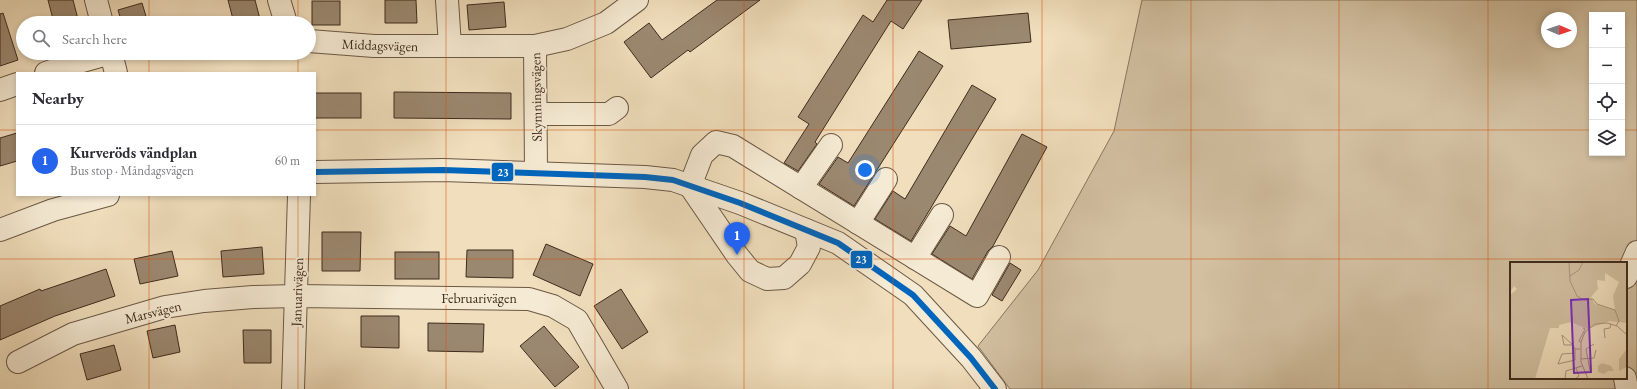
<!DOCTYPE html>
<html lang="en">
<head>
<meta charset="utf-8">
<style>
  body { margin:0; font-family:"EB Garamond",serif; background:#f2f2f3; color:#2b2b33 }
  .controls { position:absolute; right:12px; top:12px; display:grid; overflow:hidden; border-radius:0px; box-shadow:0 2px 6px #0003 }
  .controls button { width:36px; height:36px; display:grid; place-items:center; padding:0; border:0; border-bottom:1px solid #e1e1e2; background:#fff; color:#2b2b33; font:20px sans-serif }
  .compass { position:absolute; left:1541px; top:12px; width:36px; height:36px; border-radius:50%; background:#fff; box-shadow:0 2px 6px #0003; rotate:92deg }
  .you { position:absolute; left:865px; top:170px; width:14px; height:14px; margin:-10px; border:3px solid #fff; border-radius:50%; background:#1a73e8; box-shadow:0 0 0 6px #1a73e833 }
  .badge { display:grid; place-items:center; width:26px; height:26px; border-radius:50%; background:#2563eb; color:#fff; font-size:13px; font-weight:700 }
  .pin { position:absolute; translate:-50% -33px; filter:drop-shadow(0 1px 2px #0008) }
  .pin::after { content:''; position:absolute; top:21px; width:14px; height:12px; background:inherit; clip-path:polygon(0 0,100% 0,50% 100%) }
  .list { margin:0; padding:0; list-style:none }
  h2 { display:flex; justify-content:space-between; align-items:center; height:52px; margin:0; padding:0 16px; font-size:17px }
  h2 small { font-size:13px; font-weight:400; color:#7c7c81 }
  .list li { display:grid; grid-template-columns:26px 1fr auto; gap:12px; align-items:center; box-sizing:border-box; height:72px; padding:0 16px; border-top:1px solid #e1e1e2 }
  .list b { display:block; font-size:15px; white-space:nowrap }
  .list p { margin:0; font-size:13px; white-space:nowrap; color:#7c7c81 }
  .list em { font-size:13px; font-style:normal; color:#7c7c81 }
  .icon { flex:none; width:22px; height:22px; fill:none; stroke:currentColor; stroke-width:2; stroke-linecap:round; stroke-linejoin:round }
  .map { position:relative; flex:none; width:1637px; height:389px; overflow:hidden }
  .search { position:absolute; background:#fff; box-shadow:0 2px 6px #0003; left:16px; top:16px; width:300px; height:44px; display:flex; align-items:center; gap:10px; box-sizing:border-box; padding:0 14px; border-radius:22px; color:#7c7c81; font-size:15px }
  .panel { position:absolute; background:#fff; box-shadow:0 2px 6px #0003; left:16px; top:72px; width:300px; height:124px; border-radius:0px }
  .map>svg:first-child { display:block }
</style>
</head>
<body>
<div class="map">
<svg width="1637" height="389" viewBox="0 0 1637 389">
  <rect width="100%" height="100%" fill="#f0debc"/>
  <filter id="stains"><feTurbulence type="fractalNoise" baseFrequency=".005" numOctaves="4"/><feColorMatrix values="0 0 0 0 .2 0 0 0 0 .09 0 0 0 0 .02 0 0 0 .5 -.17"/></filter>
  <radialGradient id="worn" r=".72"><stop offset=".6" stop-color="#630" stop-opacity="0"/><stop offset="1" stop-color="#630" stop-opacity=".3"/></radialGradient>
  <path fill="#d2c0a1" stroke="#88765f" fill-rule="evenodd" d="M 1142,0 L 1637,0 L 1637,389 L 1010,389 L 978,346 L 1038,270 L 1114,131 ZM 1592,15 L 1622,15 L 1622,153 L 1592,153 ZM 1547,18 L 1571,18 L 1571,42 L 1547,42 ZM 1511,263 L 1626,263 L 1626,378 L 1511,378 Z"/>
  <g fill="#9b8870" stroke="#3f2b1d">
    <path d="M 48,0 L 73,0 L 79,23 L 54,23 Z"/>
    <path d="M 228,0 L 255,0 L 261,23 L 234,23 Z"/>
    <path d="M 385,0 L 416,0 L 417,23 L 385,23 Z"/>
    <path d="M 717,0 L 760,0 L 690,52 L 688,50 L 651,78 L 624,42 L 649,23 L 662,40 Z"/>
    <path d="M 887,0 L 922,0 L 903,29 L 891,21 L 815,142 L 817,144 L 798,171 L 784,163 L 809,124 L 798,117 L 863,15 L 873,22 Z"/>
    <rect x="312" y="1" width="28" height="24"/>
    <path d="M 504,2 L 506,27 L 469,30 L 467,5 Z"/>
    <path d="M 142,3 L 148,23 L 122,23 L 118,10 Z"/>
    <path d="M 3,13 L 18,60 L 0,66 L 0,14 Z"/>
    <path d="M 1028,13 L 1031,42 L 951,49 L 948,20 Z"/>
    <path d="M 919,51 L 943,66 L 854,206 L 819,184 L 838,157 L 848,163 Z"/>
    <path d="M 972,85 L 996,99 L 911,241 L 875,219 L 893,191 L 905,199 Z"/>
    <path d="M 394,92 L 511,93 L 511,119 L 394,118 Z"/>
    <rect x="315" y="93" width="46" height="25"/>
    <path d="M 17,133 L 17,161 L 0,166 L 0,138 Z"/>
    <path d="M 1022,134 L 1047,147 L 993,246 L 988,251 L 972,279 L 932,254 L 950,226 L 966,236 Z"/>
    <path d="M 322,232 L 361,232 L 360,271 L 322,271 Z"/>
    <path d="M 546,244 L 593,264 L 580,296 L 533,275 Z"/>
    <path d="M 262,247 L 264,274 L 223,277 L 221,251 Z"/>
    <path d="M 467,250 L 513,250 L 513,278 L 466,277 Z"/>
    <path d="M 172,251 L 178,276 L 140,284 L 134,259 Z"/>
    <rect x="395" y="252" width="44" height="27"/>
    <path d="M 1010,263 L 1021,270 L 1002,301 L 992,295 Z"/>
    <path d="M 106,269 L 115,296 L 55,316 L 0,340 L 0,306 L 40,289 L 41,291 Z"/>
    <path d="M 621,289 L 648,332 L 622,349 L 594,306 Z"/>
    <path d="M 361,316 L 399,316 L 399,348 L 361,347 Z"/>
    <path d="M 428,323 L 484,324 L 483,352 L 428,351 Z"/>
    <path d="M 175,325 L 180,352 L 153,358 L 147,331 Z"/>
    <path d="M 544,326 L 579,367 L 555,387 L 520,346 Z"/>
    <path d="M 243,330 L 271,330 L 271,363 L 244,363 Z"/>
    <path d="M 114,345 L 121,370 L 87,380 L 80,354 Z"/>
  </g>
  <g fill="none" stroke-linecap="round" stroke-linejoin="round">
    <defs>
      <g id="minor">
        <path d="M 96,0 L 102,23"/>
        <path d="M 279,0 L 286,23"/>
        <path d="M 447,0 L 450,46"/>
        <path d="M 309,41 L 374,46 L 535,46"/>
        <path d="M 111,53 L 116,73"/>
        <path d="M 46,73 L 72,64 L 111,53"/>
        <path d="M 0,90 L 17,84"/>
        <path d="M 536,114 L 609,114 L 617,108"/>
        <path d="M 315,172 L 443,170 L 645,177 L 673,180 L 740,203 L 838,243 L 913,295 L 971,358 L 995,389"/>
        <path d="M 536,173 L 535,46 L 567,39 L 606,23 L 637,0"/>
        <path d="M 801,188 L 831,145"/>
        <path d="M 858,223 L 886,179"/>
        <path d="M 0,230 L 53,210 L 108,195"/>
        <path d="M 806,230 L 809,247 L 800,264 L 784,278 L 767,279 L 750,271 L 737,255 L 690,186 L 702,155 L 716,142 L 733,146 L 977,296 L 999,257"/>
        <path d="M 915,258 L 942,215"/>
        <path d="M 1626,277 L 1637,252"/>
        <path d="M 18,362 L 73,334 L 165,307 L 204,301 L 253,297 L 297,296 L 529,299 L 553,306 L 577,320 L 617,389"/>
        <path d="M 1625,378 L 1627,389"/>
        <path d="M 293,389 L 299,195"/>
      </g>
    </defs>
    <use href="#minor" stroke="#6b5845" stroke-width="24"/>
    <use href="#minor" stroke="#f5ead3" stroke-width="22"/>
    <defs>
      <path id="bus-1" d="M 315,172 L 443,170 L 645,177 L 673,180 L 740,203 L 838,243 L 913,295 L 971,358 L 995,389"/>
    </defs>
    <use href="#bus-1" stroke="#f5ead3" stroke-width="9"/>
    <use href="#bus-1" stroke="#0065bd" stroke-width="6"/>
  </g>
  <path fill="none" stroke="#d7540e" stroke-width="1" stroke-opacity="0.55" d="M 149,0 L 149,23M 298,0 L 298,23M 446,0 L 446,389M 595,0 L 595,389M 744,0 L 744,389M 893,0 L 893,389M 1042,0 L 1042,389M 1191,0 L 1191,389M 1339,0 L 1339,389M 1488,0 L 1488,389M 149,53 L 149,73M 298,53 L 298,73M 0,130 L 17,130M 315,130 L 1592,130M 1622,130 L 1637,130M 149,195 L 149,389M 298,195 L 298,389M 0,259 L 1637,259"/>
  <g text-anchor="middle" stroke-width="4" stroke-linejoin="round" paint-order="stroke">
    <g font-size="14" fill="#3f2b1d" stroke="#f5ead3">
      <text transform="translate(380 45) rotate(2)" y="5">Middagsvägen</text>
      <text transform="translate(536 97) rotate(-91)" y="5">Skymningsvägen</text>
      <text transform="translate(297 292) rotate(-88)" y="5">Januarivägen</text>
      <text x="479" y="303">Februarivägen</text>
      <text transform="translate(153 312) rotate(-14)" y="5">Marsvägen</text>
    </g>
  </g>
  <g transform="translate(1510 262)">
    <rect width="117" height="117" fill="#f0debc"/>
    <path d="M 0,0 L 117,0 L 117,61 L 100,59 L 77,67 L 61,60 L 49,63 L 49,66 L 40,66 L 25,117 L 0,117 L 0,33 L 7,27 L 4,24 L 0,30 ZM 95,11 L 109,20 L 103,34 L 105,48 L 85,42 L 81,35 L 88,27 L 87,18 L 95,19 ZM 117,87 L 117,105 L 109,109 L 109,97 ZM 92,101 L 101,104 L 104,109 L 98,109 L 94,112 L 88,110 L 88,104 Z" fill="#d2c0a1" fill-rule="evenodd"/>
    <path fill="none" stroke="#a9967c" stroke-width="1" d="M 59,0 L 60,19 L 67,34 L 74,38 L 83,37 L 87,42 L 105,48 L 109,59 L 106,64M 60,14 L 69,8 L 73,0M 95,76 L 94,67 L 100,66 L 101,62M 71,80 L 69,79 L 75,67 L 73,66M 63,83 L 52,73 L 54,83 L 63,83 L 65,87 L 70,87M 65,87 L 65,98 L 48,102 L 52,92 L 65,91M 71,97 L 84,96 L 86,88M 80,109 L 76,87 L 84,82M 55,117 L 56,109 L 72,104M 65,117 L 69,114 L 66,106M 78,117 L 71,100 L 71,80 L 75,70 L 85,62 L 97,61 L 107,64 L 117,73"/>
    <path fill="#7b2cbf" fill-opacity="0.15" stroke="#7b2cbf" stroke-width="2" d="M 78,37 L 81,110 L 64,111 L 61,38 Z"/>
    <rect width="117" height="117" fill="none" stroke="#3f2b1d" stroke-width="2"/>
  </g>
  <g stroke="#f5ead3" stroke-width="1.5">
    <rect x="491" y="162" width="23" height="20" rx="4" fill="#0065bd"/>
    <rect x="850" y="250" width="23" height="19" rx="4" fill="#0065bd"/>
  </g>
  <g font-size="11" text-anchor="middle" font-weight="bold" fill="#fff">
    <text x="503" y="176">23</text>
    <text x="861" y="263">23</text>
  </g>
  <rect width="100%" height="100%" filter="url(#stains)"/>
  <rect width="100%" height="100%" fill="url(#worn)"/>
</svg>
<div class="controls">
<button>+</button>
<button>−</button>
<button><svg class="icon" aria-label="locate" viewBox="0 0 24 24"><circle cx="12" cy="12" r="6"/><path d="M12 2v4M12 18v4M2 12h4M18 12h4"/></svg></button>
<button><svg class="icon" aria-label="layers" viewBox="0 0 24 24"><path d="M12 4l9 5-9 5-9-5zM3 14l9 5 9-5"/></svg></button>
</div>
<svg class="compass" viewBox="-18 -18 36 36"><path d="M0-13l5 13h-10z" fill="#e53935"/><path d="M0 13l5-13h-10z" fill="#7c7c81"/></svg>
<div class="you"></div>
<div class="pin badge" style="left:737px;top:255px">1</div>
<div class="search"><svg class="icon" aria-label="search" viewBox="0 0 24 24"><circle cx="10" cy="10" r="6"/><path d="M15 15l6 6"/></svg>Search here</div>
<section class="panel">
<h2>Nearby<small></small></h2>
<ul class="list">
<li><span class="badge">1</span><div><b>Kurveröds vändplan</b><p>Bus stop · Måndagsvägen</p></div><em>60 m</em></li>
</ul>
</section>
</div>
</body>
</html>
